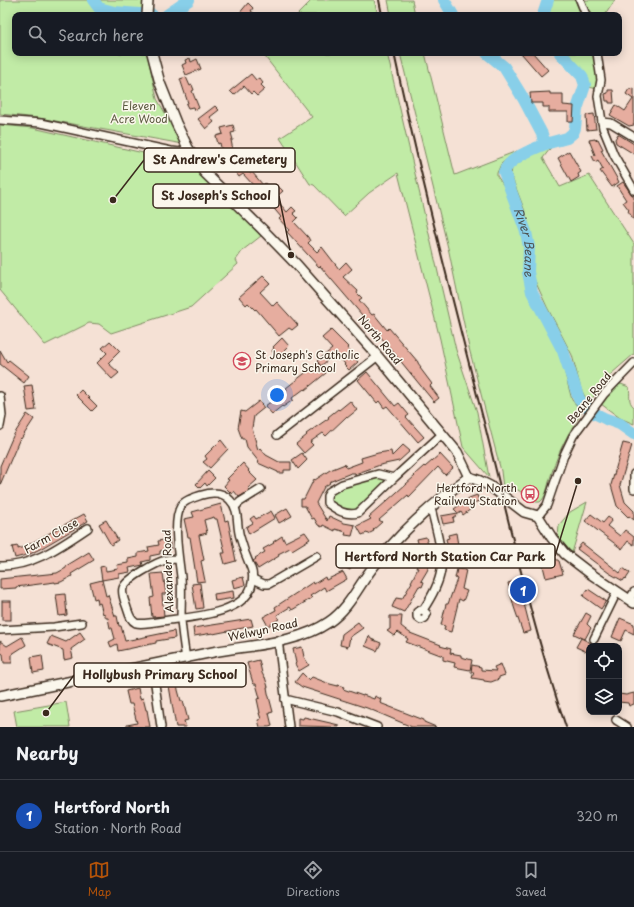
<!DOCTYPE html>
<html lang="en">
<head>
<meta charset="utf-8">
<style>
  body { margin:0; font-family:"Playpen Sans",sans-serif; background:#242831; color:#f1f3f6 }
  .controls { position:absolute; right:12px; bottom:12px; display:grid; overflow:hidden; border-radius:8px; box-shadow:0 2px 10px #0003 }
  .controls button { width:36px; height:36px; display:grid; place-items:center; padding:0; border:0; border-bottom:1px solid #363941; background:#171b24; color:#f1f3f6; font:20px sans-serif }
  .you { position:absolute; left:277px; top:395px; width:14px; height:14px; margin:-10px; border:3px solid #fff; border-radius:50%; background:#1a73e8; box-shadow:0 0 0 6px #1a73e833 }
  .badge { display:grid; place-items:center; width:26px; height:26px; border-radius:50%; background:#b45309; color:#fff; font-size:13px; font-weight:700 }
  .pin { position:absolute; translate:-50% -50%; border:2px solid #fff; box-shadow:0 1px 4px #0006 }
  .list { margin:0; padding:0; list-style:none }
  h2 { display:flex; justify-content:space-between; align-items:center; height:52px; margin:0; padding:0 16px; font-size:17px }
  h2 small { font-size:13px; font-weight:400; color:#9ea1a6 }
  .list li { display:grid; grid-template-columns:26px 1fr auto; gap:12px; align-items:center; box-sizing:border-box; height:72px; padding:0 16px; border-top:1px solid #363941 }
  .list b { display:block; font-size:15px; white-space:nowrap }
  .list p { margin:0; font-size:13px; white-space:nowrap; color:#9ea1a6 }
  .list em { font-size:13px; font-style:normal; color:#9ea1a6 }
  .icon { flex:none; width:22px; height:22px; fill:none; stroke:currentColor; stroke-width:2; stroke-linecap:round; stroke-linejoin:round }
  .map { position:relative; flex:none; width:634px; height:727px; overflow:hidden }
  .search { position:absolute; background:#171b24; box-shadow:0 2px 10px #0003; left:12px; right:12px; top:12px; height:44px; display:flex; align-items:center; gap:10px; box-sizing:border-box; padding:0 14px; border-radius:8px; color:#9ea1a6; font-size:15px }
  .sheet { height:124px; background:#171b24 }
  nav { display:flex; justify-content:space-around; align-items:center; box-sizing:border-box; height:56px; border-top:1px solid #363941; background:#171b24; font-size:11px; color:#9ea1a6 }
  nav a { display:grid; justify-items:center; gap:2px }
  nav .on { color:#b45309 }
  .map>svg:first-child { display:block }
</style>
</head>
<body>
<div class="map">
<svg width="634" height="727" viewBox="0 0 634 727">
  <rect width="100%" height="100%" fill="#f5e1d5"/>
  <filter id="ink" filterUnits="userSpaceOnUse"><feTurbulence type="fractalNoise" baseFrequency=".025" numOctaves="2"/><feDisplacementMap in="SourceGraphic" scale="8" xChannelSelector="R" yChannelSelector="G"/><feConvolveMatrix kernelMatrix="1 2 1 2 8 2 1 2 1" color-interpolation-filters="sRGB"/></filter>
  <g filter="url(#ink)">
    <g fill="#c1eba6" stroke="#7e8a62">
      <path d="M 0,0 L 88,0 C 95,14 110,14 124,15 L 120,12 L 120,9 L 107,6 L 98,2 L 98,0 L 144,0 L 144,15 L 15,15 L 15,53 L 147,53 L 157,99 L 183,144 L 39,118 L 0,114 Z"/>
      <path d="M 312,0 L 374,0 L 378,15 L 297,15 Z"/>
      <path d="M 388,0 L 412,0 L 415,15 L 391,15 Z"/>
      <path d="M 552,0 L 575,0 L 581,15 L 547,15 Z"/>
      <path d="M 582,0 L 615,0 L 605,15 L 588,15 Z"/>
      <path d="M 262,53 L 387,53 L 456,350 L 477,412 L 489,477 L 463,447 L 440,339 L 398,173 L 369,193 L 344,216 L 314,185 L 310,184 L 280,138 L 312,117 Z"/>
      <path d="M 400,53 L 425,53 L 455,175 L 517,151 L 501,164 L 497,173 L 497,176 L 506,189 L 518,216 L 523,236 L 525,245 L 524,273 L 529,294 L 552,334 L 563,366 L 572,400 L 582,412 C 566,436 557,454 549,482 C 547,489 546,497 540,502 L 536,502 L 518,490 L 503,488 L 501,471 L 469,348 L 449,252 Z"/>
      <path d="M 565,53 L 594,53 L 598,78 L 597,89 L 589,87 L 586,76 Z"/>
      <path d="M 0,125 L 33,128 L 192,164 L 261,236 L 243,250 L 236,260 L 238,264 L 191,307 L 111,333 L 99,324 L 89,323 L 45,345 L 0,290 Z"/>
      <path d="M 553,145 L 543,158 L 560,187 L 589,175 L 634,244 L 634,354 L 611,374 L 590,401 L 585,397 L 581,389 L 572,355 L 547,307 L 531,272 L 532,240 L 526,214 L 511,175 L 512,168 C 524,158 538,150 553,145 Z"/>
      <path d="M 621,384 L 629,387 C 631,395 627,401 634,407 L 634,424 L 620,418 L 601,404 L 615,386 Z"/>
      <path d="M 380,477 L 386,480 C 378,487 359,511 349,511 C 343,511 337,506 332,503 L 330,497 L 333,491 L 341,487 Z"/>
      <path d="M 587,502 L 572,553 L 558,537 L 559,525 L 570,512 Z"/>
      <path d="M 66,702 L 70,727 L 17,727 L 14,711 Z"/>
    </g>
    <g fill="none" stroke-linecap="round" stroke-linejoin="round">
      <g stroke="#88cfe9" stroke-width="12">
        <path d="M 93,0 L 99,8 L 114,12 L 152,15"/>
        <path d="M 444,0 L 453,15"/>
        <path d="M 167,15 L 189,0"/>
        <path d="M 543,15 L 548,0"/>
        <path id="s1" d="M 487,53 L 504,67 L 523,98 L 542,134 L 545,144 C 532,150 510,157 504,172 L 526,232 L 529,247 L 528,272 L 532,292 L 563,351 L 579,399 L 585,406 L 596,414 L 606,419 L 620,424 L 634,434"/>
        <path d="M 545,144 L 567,138 L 573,133 L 575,128 L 577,109 L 585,85 L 582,76 L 560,53"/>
      </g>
    </g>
    <g fill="#e6ad9f" stroke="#3b2a1e">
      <path d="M 248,3 L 253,8 L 251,11 L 256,15 L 238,15 Z"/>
      <path d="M 521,53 L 533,53 L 548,70 L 541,76 Z"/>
      <path d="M 190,58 L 191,62 L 197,59 L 201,69 L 186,75 L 182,65 L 186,63 L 185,60 Z"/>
      <path d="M 251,74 L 256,80 L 259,78 L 263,83 L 261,85 L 265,89 L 257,96 L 253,92 L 251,94 L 244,86 L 234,95 L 230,91 Z"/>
      <path d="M 186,77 L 190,86 L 192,85 L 194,90 L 192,91 L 199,108 L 194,110 L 193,107 L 188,108 L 186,104 L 188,103 L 180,79 Z"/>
      <path d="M 634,88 L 634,125 L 629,126 L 610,115 L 616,105 L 625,111 L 633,99 L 626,94 L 629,89 Z"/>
      <path d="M 608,90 L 613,90 L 614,103 L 609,103 L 609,101 L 606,101 L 605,94 L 608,93 Z"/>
      <path d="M 550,92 L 550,94 L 563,94 L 563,105 L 574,106 L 573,122 L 568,122 L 568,112 L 549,112 L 549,107 L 543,107 L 543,103 L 531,103 L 530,93 Z"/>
      <path d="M 215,106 L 219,110 L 210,117 L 214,122 L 206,129 L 198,119 Z"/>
      <path d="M 594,114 L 596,129 L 587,130 L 586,115 Z"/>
      <path d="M 233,125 L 235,132 L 231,133 L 233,140 L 231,140 L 235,161 L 240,158 L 250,173 L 252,172 L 263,185 L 265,183 L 271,190 L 277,185 L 283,191 L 275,198 L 287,212 L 292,207 L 296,211 L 293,213 L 298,218 L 294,222 L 308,237 L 310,241 L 308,243 L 317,252 L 322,247 L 339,269 L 346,262 L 352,269 L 343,277 L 358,291 L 357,293 L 362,298 L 359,300 L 372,315 L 374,314 L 387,330 L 389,328 L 418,362 L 418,363 L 421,367 L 420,368 L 432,384 L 430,386 L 439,398 L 434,402 L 380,336 L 320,266 L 319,267 L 287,232 L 289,230 L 279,219 L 281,217 L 265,198 L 243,174 L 239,177 L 228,162 L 224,162 L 220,143 L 218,144 L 216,136 L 223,134 L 221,128 Z"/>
      <path d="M 618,134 L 634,144 L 634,154 L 616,143 L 615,139 Z"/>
      <path d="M 595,139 L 595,140 L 598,139 L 603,149 L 601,150 L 619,182 L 612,187 L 600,171 L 603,169 L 598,160 L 595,162 L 592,156 L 595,155 L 589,140 Z"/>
      <path d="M 569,151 L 581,172 L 578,174 L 579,177 L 571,182 L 558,158 Z"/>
      <path d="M 623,182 L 632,195 L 634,195 L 634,220 L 628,211 L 629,210 L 623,202 L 626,200 L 617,186 Z"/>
      <path d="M 263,276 L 270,283 L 260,292 L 273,306 L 277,302 L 298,325 L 292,330 L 289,328 L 279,336 L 256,309 L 255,310 L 248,303 L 246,305 L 239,297 Z"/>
      <path d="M 331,330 L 348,347 L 347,348 L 358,362 L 349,370 L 344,365 L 345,364 L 336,353 L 321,366 L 317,361 L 332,349 L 322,338 Z"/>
      <path d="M 282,338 L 289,346 L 280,355 L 279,353 L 276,356 L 272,351 L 274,348 L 273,347 Z"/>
      <path d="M 110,341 L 120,351 L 108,363 L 119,373 L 112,379 L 97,363 L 107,353 L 102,348 Z"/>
      <path d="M 0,350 L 7,362 L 9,360 L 29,376 L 24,383 L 0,364 Z"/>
      <path d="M 318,363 L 326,373 L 305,390 L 304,389 L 292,398 L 293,400 L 283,407 L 282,406 L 272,414 L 265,406 L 287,390 L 286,388 Z"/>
      <path d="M 367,372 L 395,406 L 399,403 L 409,415 L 406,417 L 424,437 L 418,442 L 387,406 L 384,408 L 379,401 L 377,403 L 358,380 Z"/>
      <path d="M 32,385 L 36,410 L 28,411 L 24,386 Z"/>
      <path d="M 81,390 L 97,406 L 92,411 L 76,395 Z"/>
      <path d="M 259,401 L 264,408 L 254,416 L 252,428 L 258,450 L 260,448 L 266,455 L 279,462 L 291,462 L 291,470 L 284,470 L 284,473 L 278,473 L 278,472 L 258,463 L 259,462 L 247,447 L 245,439 L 242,439 L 238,428 L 241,411 L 245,412 Z"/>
      <path d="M 350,401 L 357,410 L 347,418 L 346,417 L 326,436 L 323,433 L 310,442 L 313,445 L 304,453 L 296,444 L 307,435 L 306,434 L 329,418 L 328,417 L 338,409 L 339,410 Z"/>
      <path d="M 27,414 L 34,419 L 21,439 L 20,438 L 0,485 L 0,466 L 13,436 Z"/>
      <path d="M 221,440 L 228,449 L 210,468 L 203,462 L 207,459 L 205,456 Z"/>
      <path d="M 623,443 L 632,445 L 620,485 L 625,502 L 634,511 L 634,520 L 629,516 L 628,517 L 617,506 L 611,485 Z"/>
      <path d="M 403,445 L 410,451 L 399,461 L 380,465 L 355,474 L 355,473 L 351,473 L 329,482 L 330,483 L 324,487 L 316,503 L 327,521 L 329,516 L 344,523 L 355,525 L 352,536 L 345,535 L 346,532 L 335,529 L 335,531 L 323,525 L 322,527 L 318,525 L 314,518 L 312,519 L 305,506 L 301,506 L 301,499 L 304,499 L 314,479 L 315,480 L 330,470 L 345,464 L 346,468 L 362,462 L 361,458 L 378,453 L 391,451 L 392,456 Z"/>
      <path d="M 302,453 L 307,460 L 298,469 L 292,460 Z"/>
      <path d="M 440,454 L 453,468 L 445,475 L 438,467 L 409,497 L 408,495 L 379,520 L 382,522 L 373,530 L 374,531 L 368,534 L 367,533 L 362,535 L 357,526 L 371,519 L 369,517 L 415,476 L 414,475 L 424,466 L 425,467 Z"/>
      <path d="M 243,463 L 249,470 L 248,471 L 257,480 L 248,488 L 250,490 L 249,491 L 239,497 L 234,491 L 232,494 L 224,486 L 229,480 L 227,479 Z"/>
      <path d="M 208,471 L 215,478 L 207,486 L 205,483 L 200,488 L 196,484 Z"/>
      <path d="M 477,495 L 479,501 L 468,505 L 471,509 L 463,515 L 461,512 L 453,518 L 454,522 L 443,524 L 441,516 L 458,513 L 454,509 L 469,498 Z"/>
      <path d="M 221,504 L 225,521 L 228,520 L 236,561 L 225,564 L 222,553 L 225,553 L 217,519 L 215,519 L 214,517 L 204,520 L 207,533 L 199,535 L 204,560 L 201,561 L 205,581 L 197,582 L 190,537 L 188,537 L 184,519 L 194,517 L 192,512 Z"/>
      <path d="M 287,508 L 292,516 L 279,523 L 275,515 Z"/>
      <path d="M 271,511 L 275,518 L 249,534 L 246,527 L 253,523 L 250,519 L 254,516 L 256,519 Z"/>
      <path d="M 84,514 L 88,521 L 40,549 L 30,554 L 15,558 L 12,547 L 18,546 L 18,549 L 26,546 Z"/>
      <path d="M 591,514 L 603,523 L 608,517 L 612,520 L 607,526 L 620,536 L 625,530 L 634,537 L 634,545 L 628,541 L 622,549 L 585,521 Z"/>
      <path d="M 106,520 L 118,540 L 111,545 L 99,524 Z"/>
      <path d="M 305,532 L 310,539 L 292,550 L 290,548 L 278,554 L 279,556 L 258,569 L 253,561 L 256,559 L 255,558 L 265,552 L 263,549 L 274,543 L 273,542 L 282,536 L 285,542 Z"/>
      <path d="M 456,533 L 458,545 L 448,547 L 446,539 L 449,538 L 448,535 Z"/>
      <path d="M 426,537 L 429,549 L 420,551 L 417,539 Z"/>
      <path d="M 169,539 L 171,549 L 160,551 L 160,554 L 150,556 L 150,560 L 142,562 L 143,565 L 129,568 L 130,572 L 119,574 L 119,577 L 102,580 L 100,567 L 105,566 L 106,571 L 118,569 L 117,565 L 128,563 L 128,559 L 138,557 L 138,553 L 149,551 L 148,547 L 159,545 L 158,541 Z"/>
      <path d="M 582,543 L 620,573 L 623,568 L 630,573 L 626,579 L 625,578 L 623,581 L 609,573 L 577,549 Z"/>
      <path d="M 89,552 L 94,560 L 71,574 L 72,576 L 61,582 L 55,583 L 55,582 L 16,587 L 16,588 L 0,589 L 0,579 L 57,573 L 66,568 L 66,566 Z"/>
      <path d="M 421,553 L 429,556 L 428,560 L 436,563 L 430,564 L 427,571 L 421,581 L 424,582 L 422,587 L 419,586 L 404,612 L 392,607 L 396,598 L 402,599 L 412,582 L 411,582 L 418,568 L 416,568 Z"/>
      <path d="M 346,554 L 356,559 L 350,570 L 340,565 Z"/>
      <path d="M 556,559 L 559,561 L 563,574 L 546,578 L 542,562 Z"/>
      <path d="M 457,569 L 466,570 L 462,589 L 467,591 L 463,601 L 459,599 L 451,632 L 444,630 L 445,626 L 441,625 L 446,604 L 448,604 L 457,579 L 455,578 Z"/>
      <path d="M 343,572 L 347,579 L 326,591 L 324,587 L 318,591 L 310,596 L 312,598 L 292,610 L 290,607 L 277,615 L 279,619 L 268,626 L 263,617 L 276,610 L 275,607 L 313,582 L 314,584 L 325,577 L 326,580 Z"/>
      <path d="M 163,573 L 166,594 L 162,594 L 164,616 L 152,617 L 150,598 L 154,597 L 151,574 Z"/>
      <path d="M 243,577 L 245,585 L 234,588 L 232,580 Z"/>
      <path d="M 102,580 L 106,596 L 108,595 L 115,616 L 117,616 L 119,626 L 121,626 L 125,641 L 174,631 L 175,638 L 156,641 L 156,643 L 118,651 L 117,644 L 111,647 L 109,642 L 115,639 L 112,628 L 110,628 L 108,618 L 106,618 L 104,613 L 103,614 L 100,603 L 98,604 L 97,598 L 94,599 L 90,583 Z"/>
      <path d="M 518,580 L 531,631 L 523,633 L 514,607 L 508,583 Z"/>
      <path d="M 200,583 L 203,608 L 196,609 L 192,584 Z"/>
      <path d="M 588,589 L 606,601 L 601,609 L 583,596 Z"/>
      <path d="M 233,591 L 234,598 L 215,601 L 214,594 Z"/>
      <path d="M 65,594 L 67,615 L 59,616 L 56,595 Z"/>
      <rect x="2" y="601" width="9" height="19"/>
      <path d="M 586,613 L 591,616 L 587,624 L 591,628 L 585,639 L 574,634 Z"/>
      <path d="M 390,616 L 402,616 L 401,626 L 410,633 L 441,645 L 440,646 L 451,649 L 450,653 L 461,655 L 461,657 L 472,660 L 470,670 L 454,667 L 455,663 L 443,660 L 443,656 L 406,642 L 408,639 L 398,632 L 394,636 L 387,631 L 390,629 Z"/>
      <path d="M 620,618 L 634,624 L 634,634 L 626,630 L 621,641 L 612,637 Z"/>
      <path d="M 251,619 L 253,626 L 213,634 L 213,633 L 194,636 L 193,628 Z"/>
      <path d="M 358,622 L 363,628 L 350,637 L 348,647 L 340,645 L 342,634 Z"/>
      <path d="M 80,632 L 85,639 L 71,649 L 73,658 L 64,660 L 63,650 L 47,644 L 51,636 L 66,642 Z"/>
      <path d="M 369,636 L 371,639 L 381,643 L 377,651 L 365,646 Z"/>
      <path d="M 22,637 L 26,645 L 12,654 L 12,663 L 4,663 L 3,654 L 0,652 L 0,641 L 7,646 Z"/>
      <path d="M 581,638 L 591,643 L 587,652 L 576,647 Z"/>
      <path d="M 302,647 L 304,657 L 309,665 L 299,671 L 295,664 L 296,663 L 293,649 Z"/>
      <path d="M 42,655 L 44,671 L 33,673 L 31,657 Z"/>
      <path d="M 259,660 L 262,673 L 264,677 L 265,677 L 268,687 L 267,687 L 268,693 L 273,712 L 269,713 L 272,726 L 269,727 L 260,727 L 258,720 L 261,719 L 259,713 L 260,713 L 257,699 L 260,698 L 256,684 L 254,684 L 253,683 L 247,663 Z"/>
      <path d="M 501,664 L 505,675 L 499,677 L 499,679 L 491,682 L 484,681 L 484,680 L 472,678 L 474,672 L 471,672 L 472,665 L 481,667 L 481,670 L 496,671 L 494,667 Z"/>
      <path d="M 302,673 L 309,680 L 312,677 L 330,684 L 338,686 L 338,685 L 344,687 L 343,689 L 363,696 L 363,695 L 374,699 L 375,696 L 381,699 L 380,703 L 424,720 L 424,722 L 436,727 L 412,727 L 367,708 L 302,687 L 295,682 Z"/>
      <path d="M 179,675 L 180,681 L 177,682 L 178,690 L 181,701 L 183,701 L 188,720 L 184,721 L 186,727 L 176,727 L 168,680 L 173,679 L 172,677 Z"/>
      <path d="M 138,688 L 140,699 L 143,698 L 146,710 L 147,710 L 150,727 L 127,727 L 127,725 L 137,723 L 132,704 L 129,704 L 126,691 Z"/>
      <path d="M 634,693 L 634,704 L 629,706 L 628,703 L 619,702 L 619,694 L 626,695 Z"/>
      <path d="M 304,717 L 339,725 L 339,727 L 298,726 L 298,718 L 303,719 Z"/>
    </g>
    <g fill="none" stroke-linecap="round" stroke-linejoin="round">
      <defs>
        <g id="minor">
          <path d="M 580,0 L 586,15"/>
          <path d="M 597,53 L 601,80 L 598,96 L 603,128 L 614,155 L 634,190"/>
          <path d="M 0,120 L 41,123 L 171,151 L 180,152 L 188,148"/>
          <path d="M 602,122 L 611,123 L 634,137"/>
          <path d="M 0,396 L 2,415 L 0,426"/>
          <path d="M 277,435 L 378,356"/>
          <path d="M 634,474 L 634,489"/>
          <path d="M 394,478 L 378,474 L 342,484 L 330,491 L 327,496 L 327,503 C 337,510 345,516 358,513 L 394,478 L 442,434"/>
          <path d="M 235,507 L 240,502 L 261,489"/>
          <path d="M 538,516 L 547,505 L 564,455 L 573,436 L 604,394 L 634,363"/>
          <path d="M 178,559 C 174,559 170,559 166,560 C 157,562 126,579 123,588 C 121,594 125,602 127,608 C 129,614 130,620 136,623 C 143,625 161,621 169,620 C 193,617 248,613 252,583 C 253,578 253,573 251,568 C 247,559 243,548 240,537 C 236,525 240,510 230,500 C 223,492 212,492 202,495 C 196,497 184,500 181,506 C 172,521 179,559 181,577 C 182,591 181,606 181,620 C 182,633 184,646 186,659"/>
          <path d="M 0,566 C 33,567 62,545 88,528"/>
          <path d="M 253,579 L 264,584 L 269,584 L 317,556"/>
          <path d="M 629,600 L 634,592"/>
          <path d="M 423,610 L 427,614 L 425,618 L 421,620 L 417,617 L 417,612 L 421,610 L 423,610 C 431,598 439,584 441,570 C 443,551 436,530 432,512 L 430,508"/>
          <path d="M 0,630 L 54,627 L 82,623"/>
          <path d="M 594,639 L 617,592"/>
          <path d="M 278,640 L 289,727"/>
          <path d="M 150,666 L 155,684 L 161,727"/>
          <path d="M 285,699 L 338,712 L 377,727"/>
          <path d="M 616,720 L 627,727"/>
        </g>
        <g id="major">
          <path d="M 147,15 L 148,0"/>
          <path d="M 152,53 L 160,83 L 176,123 L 188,148 L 204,172 L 262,229 L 297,265 L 375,353 L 457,452 L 469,477"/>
          <path d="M 469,477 L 480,481 L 490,486 L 524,512 L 538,516 L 552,538 L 565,554 L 591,574 L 634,603"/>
          <path d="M 0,696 C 71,682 142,666 213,652 C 250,645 297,644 329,622 C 352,606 360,581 378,561 C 404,529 436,501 469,477"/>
        </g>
      </defs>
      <use href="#minor" stroke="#3b2a1e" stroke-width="10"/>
      <use href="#major" stroke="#3b2a1e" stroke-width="12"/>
      <use href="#minor" stroke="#fbf7ec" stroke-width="7"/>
      <use href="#major" stroke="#fbf7ec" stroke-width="9"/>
      <g stroke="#3b2a1e" stroke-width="2">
        <path d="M 379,0 L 382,15"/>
        <path d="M 394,53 C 421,179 454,305 486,430 C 511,530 533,630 566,727"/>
      </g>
    </g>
  </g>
  <defs>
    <symbol id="school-ring" viewBox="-11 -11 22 22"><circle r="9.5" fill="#fbf7ec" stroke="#d1495b" stroke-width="1.5"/><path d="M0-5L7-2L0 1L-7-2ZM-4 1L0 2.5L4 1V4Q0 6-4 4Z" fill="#d1495b"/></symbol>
    <symbol id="bus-ring" viewBox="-11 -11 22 22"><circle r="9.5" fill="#fbf7ec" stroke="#d1495b" stroke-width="1.5"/><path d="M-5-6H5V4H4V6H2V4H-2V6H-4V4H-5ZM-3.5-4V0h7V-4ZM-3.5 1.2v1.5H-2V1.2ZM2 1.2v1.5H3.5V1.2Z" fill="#d1495b"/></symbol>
  </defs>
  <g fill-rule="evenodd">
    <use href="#school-ring" x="232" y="351" width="20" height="20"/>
    <use href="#bus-ring" x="520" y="484" width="20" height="20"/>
  </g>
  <g text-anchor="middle" stroke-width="3" stroke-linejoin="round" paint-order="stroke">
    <g font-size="11" fill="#5c5a40" stroke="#fbf7ec">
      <text x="139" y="110">Eleven<tspan x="139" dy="13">Acre Wood</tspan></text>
    </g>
    <g font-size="11" fill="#3b2a1e" stroke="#fbf7ec">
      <text transform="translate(380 340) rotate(50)" y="4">North Road</text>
      <text transform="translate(589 398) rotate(-51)" y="4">Beane Road</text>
      <text transform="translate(51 536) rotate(-29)" y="4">Farm Close</text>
      <text transform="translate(168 571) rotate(-92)" y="4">Alexander Road</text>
      <text transform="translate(263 630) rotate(-12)" y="4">Welwyn Road</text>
    </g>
    <g font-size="11" fill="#3b2a1e" stroke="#fbf7ec" text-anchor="start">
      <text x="255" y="359">St Joseph's Catholic<tspan x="255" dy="13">Primary School</tspan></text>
      <text x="517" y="492" text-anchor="end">Hertford North<tspan x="517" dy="13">Railway Station</tspan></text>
    </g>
    <g font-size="12" font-style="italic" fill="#4e5351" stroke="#fbf7ec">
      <text dy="4" stroke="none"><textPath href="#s1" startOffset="234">River Beane</textPath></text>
    </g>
  </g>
  <path fill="none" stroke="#3b2a1e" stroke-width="1.5" d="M113 200L144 160M291 255L279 196M578 481L555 556M46 713L74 675"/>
  <g fill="#3b2a1e" stroke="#fbf7ec" stroke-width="1.5">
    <circle cx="113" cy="200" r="4"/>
    <circle cx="291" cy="255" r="4"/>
    <circle cx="578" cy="481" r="4"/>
    <circle cx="46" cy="713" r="4"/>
  </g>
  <g fill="#fbf7ec" stroke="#3b2a1e" stroke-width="1.5">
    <rect x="144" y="148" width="151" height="24" rx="4"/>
    <rect x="153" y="184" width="126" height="24" rx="4"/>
    <rect x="336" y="544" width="219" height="24" rx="4"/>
    <rect x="74" y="663" width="172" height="24" rx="4"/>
  </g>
  <g font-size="12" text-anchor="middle" font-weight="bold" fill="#3b2a1e">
    <text x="220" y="164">St Andrew's Cemetery</text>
    <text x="216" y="200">St Joseph's School</text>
    <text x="445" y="561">Hertford North Station Car Park</text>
    <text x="160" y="679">Hollybush Primary School</text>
  </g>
</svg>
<div class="controls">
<button><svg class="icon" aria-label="locate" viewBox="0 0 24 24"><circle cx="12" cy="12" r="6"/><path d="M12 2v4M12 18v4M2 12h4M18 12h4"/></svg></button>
<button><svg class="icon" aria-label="layers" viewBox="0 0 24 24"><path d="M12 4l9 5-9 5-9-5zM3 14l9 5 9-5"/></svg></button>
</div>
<div class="you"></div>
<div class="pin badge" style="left:523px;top:590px;background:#1a4fb4">1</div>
<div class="search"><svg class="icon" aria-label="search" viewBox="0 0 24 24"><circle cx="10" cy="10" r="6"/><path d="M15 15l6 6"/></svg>Search here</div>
</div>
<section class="sheet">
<h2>Nearby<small></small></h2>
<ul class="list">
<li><span class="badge" style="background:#1a4fb4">1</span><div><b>Hertford North</b><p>Station · North Road</p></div><em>320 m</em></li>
</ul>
</section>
<nav>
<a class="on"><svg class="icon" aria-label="map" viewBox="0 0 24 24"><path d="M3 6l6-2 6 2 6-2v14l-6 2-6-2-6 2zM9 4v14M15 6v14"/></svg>Map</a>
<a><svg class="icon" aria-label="directions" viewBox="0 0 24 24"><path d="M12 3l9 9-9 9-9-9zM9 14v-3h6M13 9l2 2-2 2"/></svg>Directions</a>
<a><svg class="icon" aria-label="saved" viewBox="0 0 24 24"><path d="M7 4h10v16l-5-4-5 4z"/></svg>Saved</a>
</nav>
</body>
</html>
